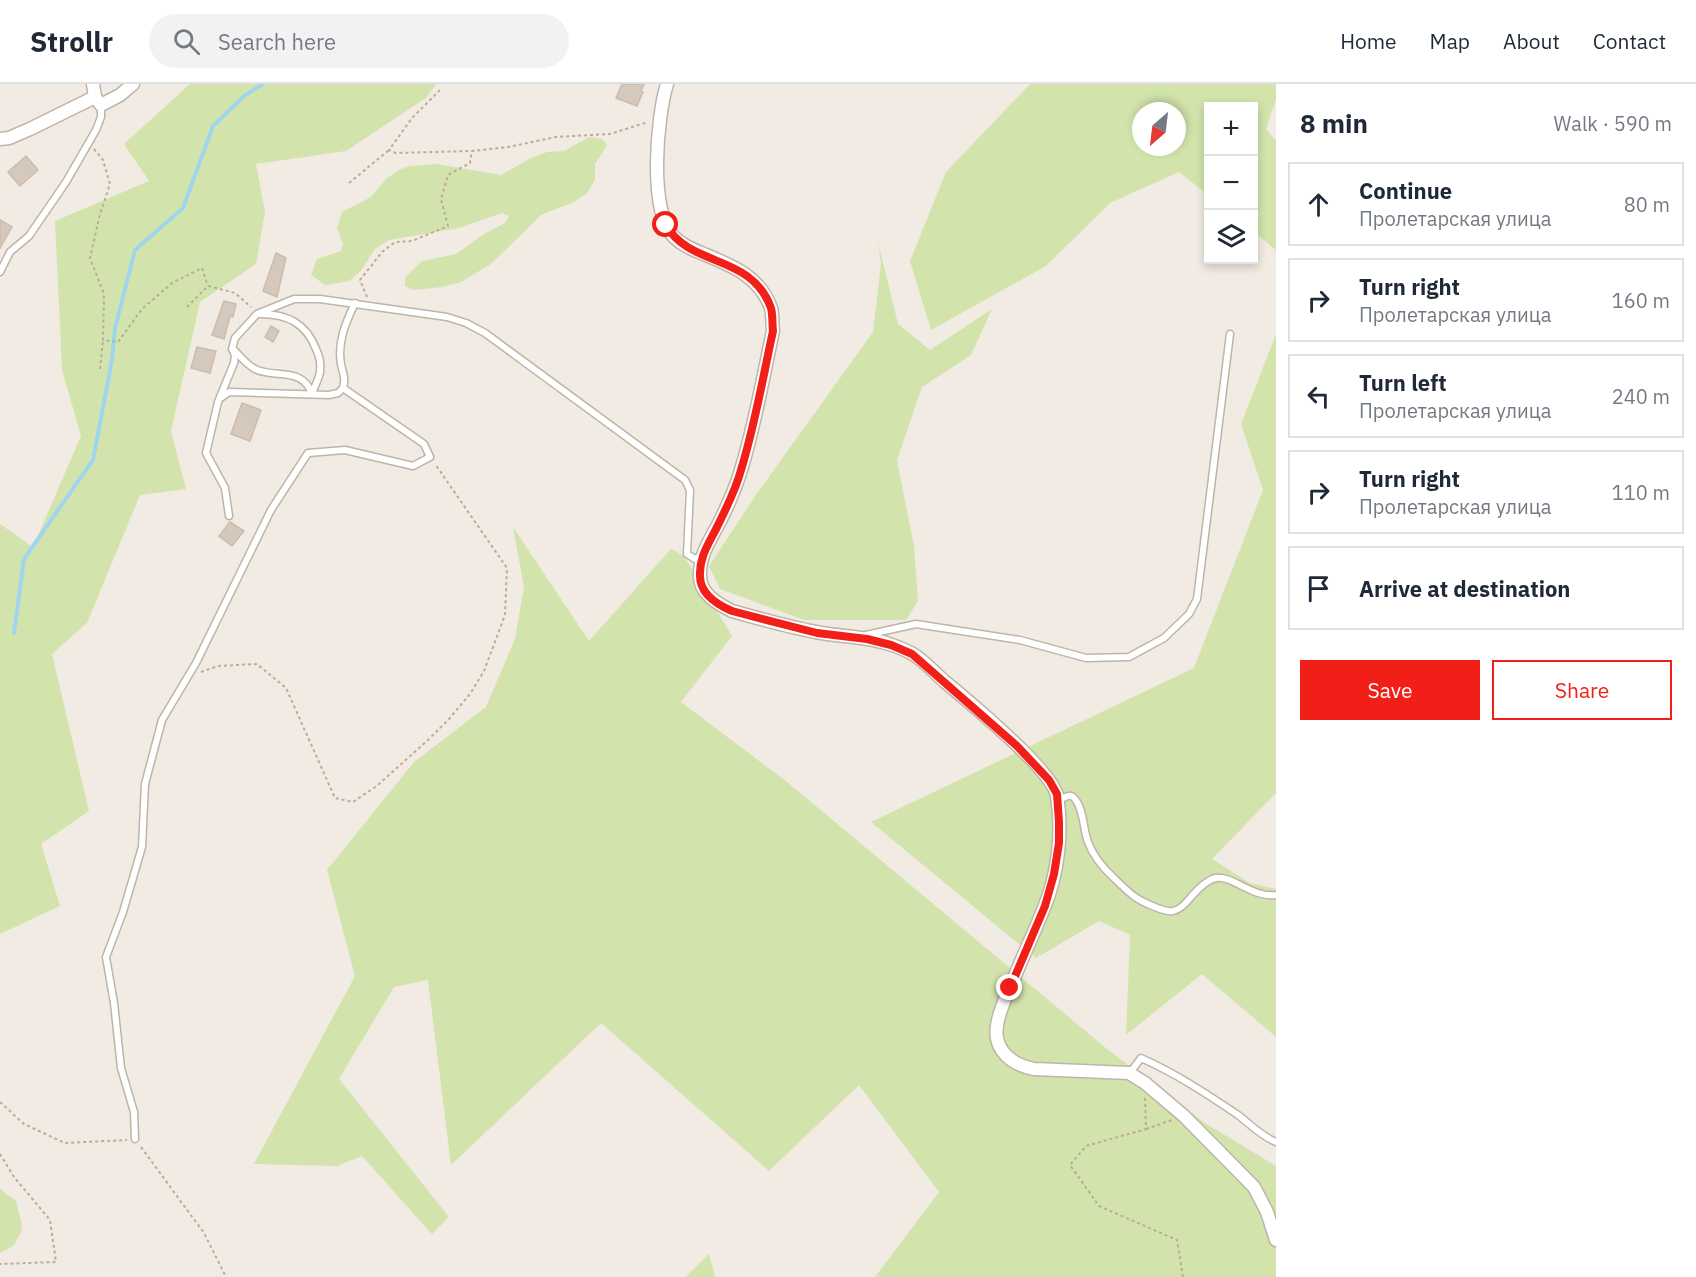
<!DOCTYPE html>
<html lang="en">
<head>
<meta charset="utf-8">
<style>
  body { margin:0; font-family:"IBM Plex Sans",sans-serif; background:#f2f2f3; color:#1f2937 }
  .controls { position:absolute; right:18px; top:18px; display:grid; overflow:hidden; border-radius:0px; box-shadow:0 3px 9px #0003 }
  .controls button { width:54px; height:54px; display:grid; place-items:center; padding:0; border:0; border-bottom:2px solid #e0e1e3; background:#fff; color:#1f2937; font:30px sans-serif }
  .compass { position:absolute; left:1132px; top:18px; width:54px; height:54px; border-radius:50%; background:#fff; box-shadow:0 3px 9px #0003; rotate:208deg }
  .stop { position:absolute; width:18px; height:18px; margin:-14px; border:4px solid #f21f18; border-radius:50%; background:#fff }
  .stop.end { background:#f21f18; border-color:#fff; box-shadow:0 2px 6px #0008 }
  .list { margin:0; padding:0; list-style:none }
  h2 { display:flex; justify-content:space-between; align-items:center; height:78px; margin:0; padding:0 24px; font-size:26px }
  h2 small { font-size:20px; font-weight:400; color:#747a83 }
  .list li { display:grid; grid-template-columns:39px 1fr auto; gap:18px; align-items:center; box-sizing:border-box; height:84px; margin:0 12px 12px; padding:0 12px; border:2px solid #e0e1e3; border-radius:0px }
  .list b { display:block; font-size:22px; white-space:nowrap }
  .list p { margin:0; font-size:20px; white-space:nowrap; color:#747a83 }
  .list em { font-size:20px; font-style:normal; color:#747a83 }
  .actions { display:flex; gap:12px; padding:18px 24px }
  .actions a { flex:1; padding:14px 0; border:2px solid #f21f18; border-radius:0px; text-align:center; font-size:21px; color:#f21f18 }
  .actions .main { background:#f21f18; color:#fff }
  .icon { flex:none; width:33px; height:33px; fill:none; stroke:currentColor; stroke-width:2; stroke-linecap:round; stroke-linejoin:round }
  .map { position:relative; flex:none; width:1276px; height:1193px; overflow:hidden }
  header { display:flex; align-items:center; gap:36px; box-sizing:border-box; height:84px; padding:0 30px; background:#fff; border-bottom:2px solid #e0e1e3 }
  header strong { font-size:28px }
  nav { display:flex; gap:33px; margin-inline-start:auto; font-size:21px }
  .search { width:420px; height:54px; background:#f2f2f3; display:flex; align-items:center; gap:15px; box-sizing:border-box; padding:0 21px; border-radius:33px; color:#747a83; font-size:22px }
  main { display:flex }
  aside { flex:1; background:#fff }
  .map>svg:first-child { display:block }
</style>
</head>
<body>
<header>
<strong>Strollr</strong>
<div class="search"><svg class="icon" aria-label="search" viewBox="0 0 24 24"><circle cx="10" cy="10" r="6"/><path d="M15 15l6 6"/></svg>Search here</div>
<nav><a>Home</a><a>Map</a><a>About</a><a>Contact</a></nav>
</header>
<main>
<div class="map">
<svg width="1276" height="1193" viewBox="0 0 1276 1193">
  <rect width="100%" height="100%" fill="#f1ebe3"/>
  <g fill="#d2e4ac" fill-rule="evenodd">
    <path d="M 190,0 L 436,0 L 426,14 L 346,67 L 256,80 L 265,128 L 256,180 L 200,218 L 171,347 L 186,405 L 140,411 L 87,539 L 52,570 L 89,727 L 41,760 L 60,822 L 0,850 L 0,440 L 33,463 L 81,352 L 62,286 L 55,137 L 149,97 L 124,60 Z"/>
    <path d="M 1030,0 L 1276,0 L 1276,15 L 1266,45 L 1276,57 L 1276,166 L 1254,148 L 1254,22 L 1208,22 L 1208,111 L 1179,88 L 1110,119 L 1046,182 L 931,246 L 910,177 L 946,88 ZM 1141,27 L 1177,27 L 1177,63 L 1141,63 Z"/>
    <path d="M 589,53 L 602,55 L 607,61 L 595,80 L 595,96 L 587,109 L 574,118 L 541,131 L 491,180 L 461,198 L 442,203 L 413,206 L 405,202 L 405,194 L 422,177 L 456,170 L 484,150 L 505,139 L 509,132 L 502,129 L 459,144 L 389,156 L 375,165 L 361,187 L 349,197 L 325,201 L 311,191 L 317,175 L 341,167 L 343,160 L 337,144 L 342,128 L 371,113 L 387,94 L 401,85 L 410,82 L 436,80 L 501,91 L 531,74 L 547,68 L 564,67 Z"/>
    <path d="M 878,158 L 898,240 L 930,266 L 992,225 L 971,271 L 922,303 L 897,376 L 914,462 L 918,517 L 906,536 L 804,536 L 720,505 L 709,482 L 758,408 L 873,248 L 881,180 Z"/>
    <path d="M 1276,250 L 1276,709 L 1212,775 L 1250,799 L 1276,805 L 1276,953 L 1202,890 L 1126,951 L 1130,851 L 1099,837 L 1036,874 L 871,738 L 1194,584 L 1263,406 L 1241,340 Z"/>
    <path d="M 513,443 L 589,557 L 671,465 L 684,472 L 732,552 L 681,618 L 787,698 L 1107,965 L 1205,1039 L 1276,1082 L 1276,1193 L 875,1193 L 939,1108 L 859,1001 L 769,1087 L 601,939 L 451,1081 L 428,896 L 394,903 L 339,995 L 449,1133 L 432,1150 L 362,1072 L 337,1082 L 254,1080 L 355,892 L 327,786 L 414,678 L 486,623 L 515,555 L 524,503 Z"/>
    <path d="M 0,1105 L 16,1117 L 22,1141 L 21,1149 L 13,1162 L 0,1169 Z"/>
    <path d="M 709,1170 L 715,1193 L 686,1193 Z"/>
  </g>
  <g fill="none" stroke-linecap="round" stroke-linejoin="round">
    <path stroke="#a0d6ed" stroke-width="4" d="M 14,549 L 24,475 L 93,376 L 112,276 L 115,244 L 135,166 L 183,124 L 213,42 L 244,12 L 263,0"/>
  </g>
  <g fill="#d5c8bc" stroke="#ccbcac" stroke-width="1.5">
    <path d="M 622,0 L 644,0 L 641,7 L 643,8 L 637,22 L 616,14 Z"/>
    <path d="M 26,72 L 38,86 L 20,102 L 8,88 Z"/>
    <path d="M 0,136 L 12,143 L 0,164 Z"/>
    <path d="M 276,169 L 286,174 L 277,213 L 263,207 Z"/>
    <path d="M 224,217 L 236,220 L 233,233 L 230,232 L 224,255 L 212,251 Z"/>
    <path d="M 271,242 L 279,247 L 273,258 L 265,253 Z"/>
    <path d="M 197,263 L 216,267 L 210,289 L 191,284 Z"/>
    <path d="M 242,319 L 261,326 L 250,357 L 231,350 Z"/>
    <path d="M 230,438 L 244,447 L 232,462 L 219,452 Z"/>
  </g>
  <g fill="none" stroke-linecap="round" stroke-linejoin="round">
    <defs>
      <g id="lane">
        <path d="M 0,188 L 10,168 L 29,152 L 66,98 L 96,46 L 101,33 L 101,21"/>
        <path d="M 260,230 C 287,230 306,239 316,265 C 319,271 321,280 320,288 C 319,295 314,303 312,310"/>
        <path d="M 234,266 C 240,272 247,281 255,285 C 275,295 302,282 312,310"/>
        <path d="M 222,313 L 229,308 L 329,311 L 338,309 L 343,304"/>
        <path d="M 229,432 L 225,404 L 206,369 L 218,318 L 234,279 L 235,271 L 232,265 L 235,254 L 257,230 L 294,215 L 320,215 L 447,233 L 466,239 L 485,249 L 685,396 L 690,406 L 687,470 L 695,475 L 702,471"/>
        <path d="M 866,551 L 916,540 L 1020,556 L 1086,574 L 1129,573 L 1164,554 L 1189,530 L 1197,515 L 1230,250"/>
        <path d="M 1058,710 L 1063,714 C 1068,712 1071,710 1075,715 C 1084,726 1083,745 1088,758 C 1093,772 1104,785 1115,795 C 1121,801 1128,808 1135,813 C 1142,818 1166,829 1173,827 C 1180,826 1187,818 1191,813 C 1197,806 1206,796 1216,794 C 1232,791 1252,814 1276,811"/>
        <path d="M 1130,989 L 1141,974 C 1175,989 1207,1010 1238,1031 C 1251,1041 1261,1052 1276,1058"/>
        <path d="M 135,1055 L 134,1028 L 121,984 L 114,919 L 106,873 L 123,828 L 142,763 L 145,700 L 162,636 L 196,579 L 271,426 L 308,369 L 345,366 L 413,382 L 430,373 L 424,360 L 343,304 C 346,292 343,292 341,280 C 337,258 346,238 355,219"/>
      </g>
      <g id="street">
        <path d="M 93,0 L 95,13 L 101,21 L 120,11 L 133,0"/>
        <path d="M 667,0 C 657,32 648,128 674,153 C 683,162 694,166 706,171 C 733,182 760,193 771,224 C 773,231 772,240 773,247 C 763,293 755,341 741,386 C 736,403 728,421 720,437 C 711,455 699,471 700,492 C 700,510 718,520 732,527 C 760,535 788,543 816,548 C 841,553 868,552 892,561 C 898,563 907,567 913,570 C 924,577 934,588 944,597 C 967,616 1053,687 1057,712 C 1063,748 1058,790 1044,824 C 1034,849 1022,874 1012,899 C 1007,911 998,929 997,942 C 993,966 1012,981 1034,985 L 1129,989 L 1145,999 L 1184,1032 L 1254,1103 L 1267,1128 L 1276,1156"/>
        <path d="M 0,55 L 9,54 L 30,45 L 95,13"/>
      </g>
    </defs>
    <use href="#lane" stroke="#bfb4a9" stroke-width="9"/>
    <use href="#street" stroke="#bfb4a9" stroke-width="15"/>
    <g stroke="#bdab98" stroke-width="2" stroke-dasharray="3 3" stroke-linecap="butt">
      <path d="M 440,6 L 412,34 L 389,66 L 396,69 L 472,67 L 508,63 L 556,53 L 610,50 L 648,38"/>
      <path d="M 94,65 L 103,76 L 110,100 L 100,130 L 90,174 L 104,210 L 103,256 L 118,258 L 142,225 L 172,199 L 202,184 L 208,202"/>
      <path d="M 349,99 L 389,66"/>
      <path d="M 367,213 L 360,196 L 382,168 L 395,158 L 412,157 L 448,142 L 441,115 L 448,91 L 470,79 L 472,67"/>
      <path d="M 187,223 L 208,202 L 235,209 L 251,223"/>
      <path d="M 100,285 L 103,256"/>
      <path d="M 201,588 L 218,582 L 257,580 L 286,604 L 335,714 L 353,718 L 378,701 L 429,655 L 449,635 L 470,610 L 484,587 L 505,531 L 507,484 L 435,380"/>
      <path d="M 1145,1014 L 1146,1045 L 1086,1062 L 1070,1081 L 1099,1122 L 1177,1156 L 1183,1193"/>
      <path d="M 0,1018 L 24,1040 L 65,1059 L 127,1056"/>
      <path d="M 1146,1045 L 1172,1036"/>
      <path d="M 141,1063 L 204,1149 L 226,1193"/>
      <path d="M 0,1070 L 14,1093 L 50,1136 L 56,1178 L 0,1180"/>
    </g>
    <use href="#lane" stroke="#fff" stroke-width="6"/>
    <use href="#street" stroke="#fff" stroke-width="12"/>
  </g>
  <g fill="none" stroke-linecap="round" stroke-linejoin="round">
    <path stroke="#f21f18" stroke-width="8" d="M 666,141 C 690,184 751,169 771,224 C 773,231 772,240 773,247 C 763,293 755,341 741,386 C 736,405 727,423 718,441 C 710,458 699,472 700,492 C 700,510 718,521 732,527 L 817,549 L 867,555 L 891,561 L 912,570 L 1017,662 L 1049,696 L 1057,710 L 1059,738 L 1059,759 L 1054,790 L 1045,822 L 1010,904"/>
  </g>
</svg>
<div class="controls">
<button>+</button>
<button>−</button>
<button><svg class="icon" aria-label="layers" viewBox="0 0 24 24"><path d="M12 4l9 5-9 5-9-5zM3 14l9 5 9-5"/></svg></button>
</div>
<svg class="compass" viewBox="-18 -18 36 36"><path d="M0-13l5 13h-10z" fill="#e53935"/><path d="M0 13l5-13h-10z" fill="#747a83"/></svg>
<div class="stop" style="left:666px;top:141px"></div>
<div class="stop end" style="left:1010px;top:904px"></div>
</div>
<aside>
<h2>8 min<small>Walk · 590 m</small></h2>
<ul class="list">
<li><svg class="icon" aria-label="ahead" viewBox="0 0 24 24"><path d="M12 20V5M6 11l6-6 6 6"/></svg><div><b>Continue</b><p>Пролетарская улица</p></div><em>80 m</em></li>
<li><svg class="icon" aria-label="right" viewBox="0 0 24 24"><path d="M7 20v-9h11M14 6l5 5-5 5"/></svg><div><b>Turn right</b><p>Пролетарская улица</p></div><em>160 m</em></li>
<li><svg class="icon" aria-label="left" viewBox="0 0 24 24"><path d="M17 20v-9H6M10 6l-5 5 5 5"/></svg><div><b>Turn left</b><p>Пролетарская улица</p></div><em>240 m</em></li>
<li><svg class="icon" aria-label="right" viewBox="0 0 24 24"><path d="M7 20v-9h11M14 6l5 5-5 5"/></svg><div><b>Turn right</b><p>Пролетарская улица</p></div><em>110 m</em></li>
<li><svg class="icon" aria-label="arrive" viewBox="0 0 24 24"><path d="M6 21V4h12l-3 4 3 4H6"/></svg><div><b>Arrive at destination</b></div></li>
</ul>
<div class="actions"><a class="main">Save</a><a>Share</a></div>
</aside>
</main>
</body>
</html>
